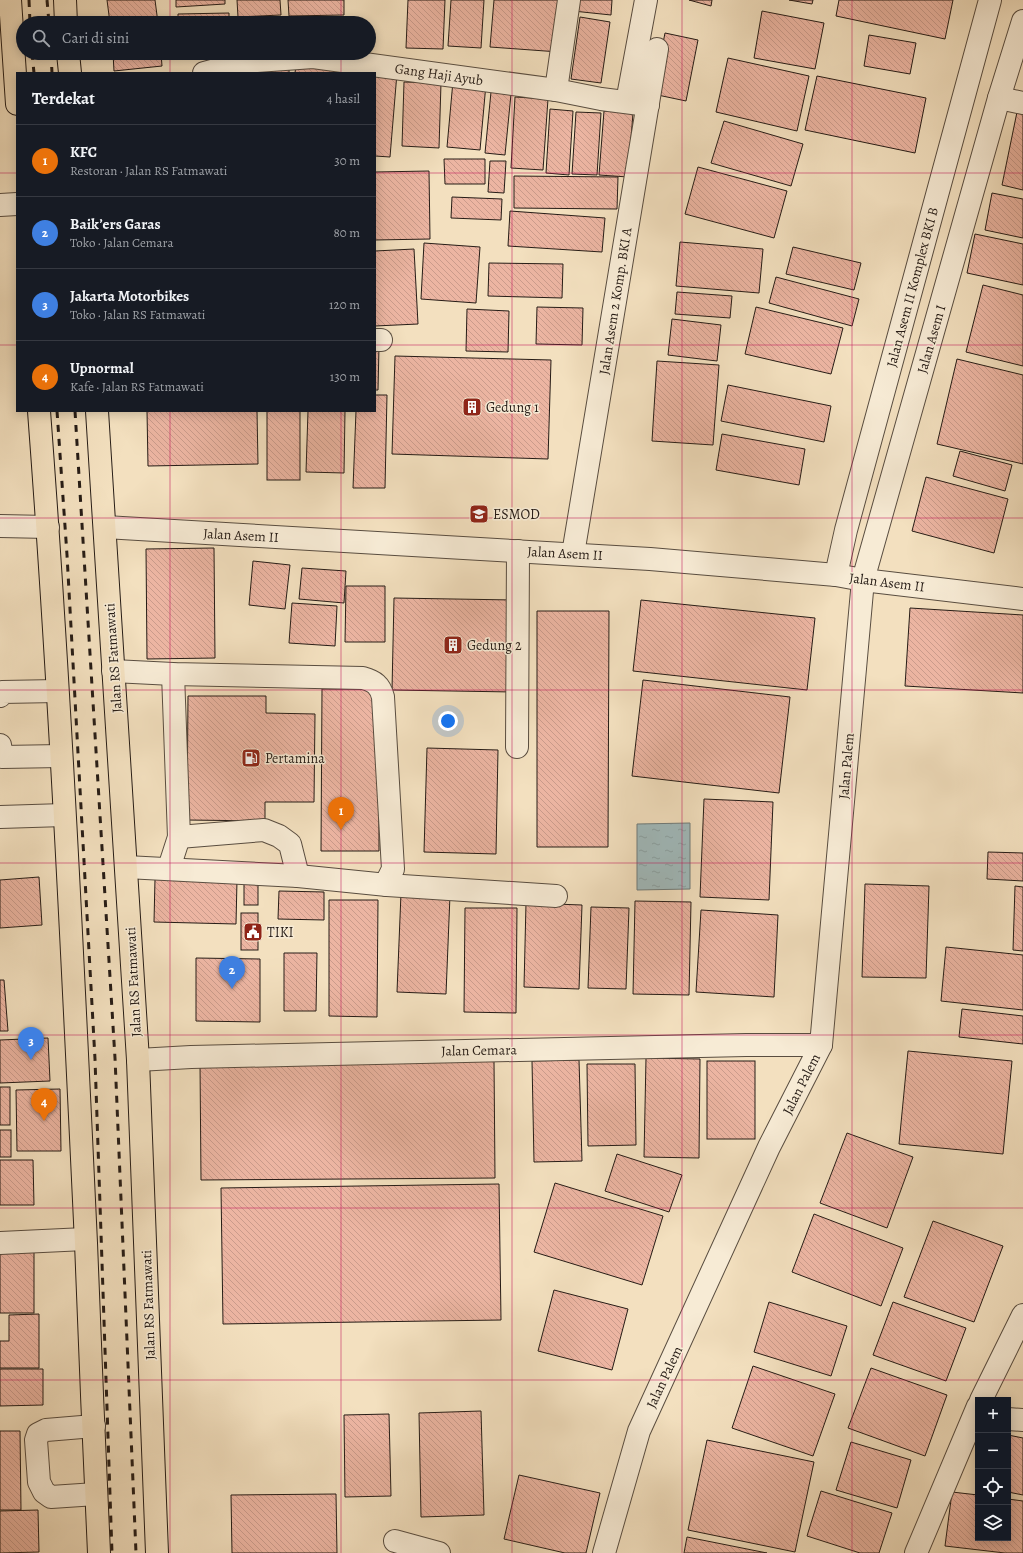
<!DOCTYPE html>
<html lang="id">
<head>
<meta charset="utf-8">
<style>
  body { margin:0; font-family:Alegreya,serif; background:#20242c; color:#f1f3f6 }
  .controls { position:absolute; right:12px; bottom:12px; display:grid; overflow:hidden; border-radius:0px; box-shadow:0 2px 10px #0003 }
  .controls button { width:36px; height:36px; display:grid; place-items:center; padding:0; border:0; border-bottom:1px solid #363941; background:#171b24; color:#f1f3f6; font:20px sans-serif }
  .you { position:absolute; left:448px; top:721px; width:14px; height:14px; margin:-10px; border:3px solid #fff; border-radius:50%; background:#1a73e8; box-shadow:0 0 0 6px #1a73e833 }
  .badge { display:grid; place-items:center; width:26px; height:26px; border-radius:50%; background:#c59692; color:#fff; font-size:13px; font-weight:700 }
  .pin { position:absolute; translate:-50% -33px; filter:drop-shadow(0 1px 2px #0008) }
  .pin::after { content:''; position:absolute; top:21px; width:14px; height:12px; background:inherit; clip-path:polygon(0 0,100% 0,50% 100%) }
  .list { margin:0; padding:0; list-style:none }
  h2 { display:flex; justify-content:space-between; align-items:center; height:52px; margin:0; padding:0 16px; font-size:17px }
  h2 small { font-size:13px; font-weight:400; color:#9ea1a6 }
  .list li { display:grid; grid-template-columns:26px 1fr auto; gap:12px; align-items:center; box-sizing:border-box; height:72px; padding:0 16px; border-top:1px solid #363941 }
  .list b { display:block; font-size:15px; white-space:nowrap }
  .list p { margin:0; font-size:13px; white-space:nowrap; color:#9ea1a6 }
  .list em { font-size:13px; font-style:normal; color:#9ea1a6 }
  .icon { flex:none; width:22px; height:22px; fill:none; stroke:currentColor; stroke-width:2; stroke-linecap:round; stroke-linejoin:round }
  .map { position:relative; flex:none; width:1023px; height:1553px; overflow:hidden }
  .search { position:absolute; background:#171b24; box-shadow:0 2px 10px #0003; left:16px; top:16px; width:360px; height:44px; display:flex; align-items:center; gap:10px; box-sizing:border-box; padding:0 14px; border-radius:22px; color:#9ea1a6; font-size:15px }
  .panel { position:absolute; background:#171b24; box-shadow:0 2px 10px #0003; left:16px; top:72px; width:360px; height:340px; border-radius:0px }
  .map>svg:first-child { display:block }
</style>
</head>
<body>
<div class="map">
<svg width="1023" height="1553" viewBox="0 0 1023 1553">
  <defs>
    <pattern id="water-ripples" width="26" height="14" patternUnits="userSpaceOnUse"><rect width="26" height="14" fill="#a0babc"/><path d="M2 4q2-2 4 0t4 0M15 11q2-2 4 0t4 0" fill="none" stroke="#8a9fa1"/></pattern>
    <pattern id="building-back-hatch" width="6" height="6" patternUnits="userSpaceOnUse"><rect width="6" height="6" fill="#ecb5a2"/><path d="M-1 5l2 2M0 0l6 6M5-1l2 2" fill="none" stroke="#ca9b8b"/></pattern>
  </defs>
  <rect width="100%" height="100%" fill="#f3e0bf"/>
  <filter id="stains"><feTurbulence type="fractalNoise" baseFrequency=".005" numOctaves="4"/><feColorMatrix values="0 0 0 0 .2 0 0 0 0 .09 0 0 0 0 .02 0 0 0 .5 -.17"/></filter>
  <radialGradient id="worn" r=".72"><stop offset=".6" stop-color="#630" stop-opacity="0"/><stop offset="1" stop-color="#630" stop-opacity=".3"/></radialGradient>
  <path fill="url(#water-ripples)" stroke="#6f7b7a" d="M 690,823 L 690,889 L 637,890 L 637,824 Z"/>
  <g fill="url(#building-back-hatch)" stroke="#261c16">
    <path d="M 107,0 L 155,0 L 158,23 L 110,23 Z"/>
    <path d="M 176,0 L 225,0 L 225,4 L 176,7 Z"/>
    <path d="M 237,0 L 280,0 L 281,15 L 238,17 Z"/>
    <path d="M 288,0 L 344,0 L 344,15 L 289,16 Z"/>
    <path d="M 408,0 L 445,0 L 443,49 L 406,48 Z"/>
    <path d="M 451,0 L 484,0 L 481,48 L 448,46 Z"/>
    <path d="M 494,0 L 563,0 L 559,52 L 490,47 Z"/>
    <path d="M 574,0 L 612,0 L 611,15 L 573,11 Z"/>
    <path d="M 689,0 L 712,0 L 711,6 Z"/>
    <path d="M 789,0 L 813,0 L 812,4 Z"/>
    <path d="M 839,0 L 953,0 L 945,39 L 836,16 Z"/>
    <path d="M 762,11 L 824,23 L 815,69 L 754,58 Z"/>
    <path d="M 229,13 L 229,23 L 178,23 L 178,14 Z"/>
    <path d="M 580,17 L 610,22 L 601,83 L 571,79 Z"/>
    <path d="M 665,33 L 698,40 L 686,101 L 653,94 Z"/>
    <path d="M 869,35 L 916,43 L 910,74 L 864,66 Z"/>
    <path d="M 113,53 L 161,53 L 162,66 L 114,71 Z"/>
    <path d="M 728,58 L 809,76 L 797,131 L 716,112 Z"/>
    <path d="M 296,65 L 338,67 L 338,73 L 295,73 Z"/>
    <rect x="269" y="67" width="20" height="6"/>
    <path d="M 346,69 L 397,73 L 390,157 L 375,156 L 375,73 L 345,73 Z"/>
    <path d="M 817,76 L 926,98 L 915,153 L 805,130 Z"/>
    <path d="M 453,81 L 486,84 L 480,150 L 447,147 Z"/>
    <path d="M 404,82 L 441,83 L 439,148 L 402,146 Z"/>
    <path d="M 491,92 L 511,94 L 505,155 L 485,153 Z"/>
    <path d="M 515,97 L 548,99 L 543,170 L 511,168 Z"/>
    <path d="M 550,109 L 573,111 L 569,175 L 546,173 Z"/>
    <path d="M 604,111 L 633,113 L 628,177 L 599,175 Z"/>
    <path d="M 576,112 L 601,113 L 597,175 L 572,174 Z"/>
    <path d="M 1017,112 L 1023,113 L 1023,190 L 1002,185 Z"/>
    <path d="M 724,121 L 803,144 L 791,186 L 711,163 Z"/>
    <path d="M 444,159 L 485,159 L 485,184 L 445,184 Z"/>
    <path d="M 490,161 L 506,161 L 504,193 L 488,192 Z"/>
    <path d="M 698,167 L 787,191 L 774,238 L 685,214 Z"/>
    <path d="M 429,171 L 430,239 L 375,240 L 375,172 Z"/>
    <path d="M 514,176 L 618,177 L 617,209 L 514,208 Z"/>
    <path d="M 992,193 L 1023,199 L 1023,238 L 985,230 Z"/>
    <path d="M 452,197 L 502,199 L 501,220 L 451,218 Z"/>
    <path d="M 510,211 L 605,218 L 602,252 L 508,246 Z"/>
    <path d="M 975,234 L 1023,244 L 1023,285 L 967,273 Z"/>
    <path d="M 680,242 L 763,249 L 759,293 L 676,286 Z"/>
    <path d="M 424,243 L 480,247 L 476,303 L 421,299 Z"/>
    <path d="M 793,247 L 861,263 L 854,290 L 786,274 Z"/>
    <path d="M 414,249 L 418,324 L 375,326 L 375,251 Z"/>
    <path d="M 489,263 L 563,264 L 562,298 L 488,296 Z"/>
    <path d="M 776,277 L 859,299 L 852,326 L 769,303 Z"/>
    <path d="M 983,285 L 1023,295 L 1023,366 L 966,352 Z"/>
    <path d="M 677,292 L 732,296 L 730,318 L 675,314 Z"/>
    <path d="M 537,307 L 583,308 L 582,345 L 536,344 Z"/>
    <path d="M 756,307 L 843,328 L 831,374 L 745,354 Z"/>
    <path d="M 467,309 L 509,311 L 508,352 L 466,351 Z"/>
    <path d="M 672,319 L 721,325 L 717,361 L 668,355 Z"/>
    <path d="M 375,345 L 379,346 L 378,390 L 375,390 Z"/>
    <path d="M 395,356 L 551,360 L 548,459 L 392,454 Z"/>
    <path d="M 957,359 L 1023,375 L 1023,464 L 937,444 Z"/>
    <path d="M 657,361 L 719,365 L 713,445 L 652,441 Z"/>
    <path d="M 728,385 L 831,406 L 824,442 L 721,421 Z"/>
    <path d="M 375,395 L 387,395 L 385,488 L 353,488 L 356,411 L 375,411 Z"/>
    <path d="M 147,411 L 257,411 L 258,464 L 148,466 Z"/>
    <rect x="267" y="411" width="33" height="69"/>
    <path d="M 308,411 L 345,411 L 344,473 L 306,472 Z"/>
    <path d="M 722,434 L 805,449 L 799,485 L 716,470 Z"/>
    <path d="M 960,451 L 1012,465 L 1005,491 L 953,476 Z"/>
    <path d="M 926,477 L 1008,499 L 994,553 L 912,531 Z"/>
    <path d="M 214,548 L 215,658 L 147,659 L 146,549 Z"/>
    <path d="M 253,561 L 290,565 L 285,609 L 249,605 Z"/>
    <path d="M 302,568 L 346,571 L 344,603 L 299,599 Z"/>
    <path d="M 346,586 L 385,586 L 385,642 L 345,642 Z"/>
    <path d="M 394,598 L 513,600 L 512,692 L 392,690 Z"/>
    <path d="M 641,600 L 815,618 L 807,690 L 633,671 Z"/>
    <path d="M 292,603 L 337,606 L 335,646 L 289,643 Z"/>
    <path d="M 910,608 L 1023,615 L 1023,693 L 905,686 Z"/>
    <path d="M 537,611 L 609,611 L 608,847 L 537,847 Z"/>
    <path d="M 643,680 L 790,697 L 779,793 L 632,776 Z"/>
    <path d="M 322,689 L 379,689 L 379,851 L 321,851 Z"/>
    <path d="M 188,696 L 266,696 L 266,713 L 315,714 L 314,802 L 265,802 L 265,821 L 187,820 Z"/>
    <path d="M 427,748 L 498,750 L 496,854 L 424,852 Z"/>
    <path d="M 704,799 L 773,802 L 769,900 L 700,897 Z"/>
    <path d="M 988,852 L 1023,853 L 1023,881 L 987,879 Z"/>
    <path d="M 39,877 L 42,925 L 0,928 L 0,880 Z"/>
    <path d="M 155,879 L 237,880 L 236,924 L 154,922 Z"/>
    <rect x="244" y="882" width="14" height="23"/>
    <path d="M 865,884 L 929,886 L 926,978 L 862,977 Z"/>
    <path d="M 1015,886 L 1023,887 L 1023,951 L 1013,950 Z"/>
    <path d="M 279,891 L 324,892 L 324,920 L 278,919 Z"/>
    <path d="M 401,893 L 450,895 L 446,994 L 397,992 Z"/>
    <path d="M 329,900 L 378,900 L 377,1017 L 329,1016 Z"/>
    <path d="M 635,901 L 691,902 L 689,995 L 633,994 Z"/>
    <path d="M 526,903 L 582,905 L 579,989 L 524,987 Z"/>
    <path d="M 591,907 L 629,908 L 626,989 L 588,988 Z"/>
    <path d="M 465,908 L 517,908 L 516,1013 L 464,1012 Z"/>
    <path d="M 701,910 L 778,915 L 774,997 L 696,992 Z"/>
    <rect x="241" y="913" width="17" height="37"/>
    <path d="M 946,947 L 1023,955 L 1023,1010 L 941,1001 Z"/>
    <path d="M 284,953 L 317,953 L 316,1011 L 284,1011 Z"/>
    <path d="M 196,958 L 260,959 L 260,1022 L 196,1021 Z"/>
    <path d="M 0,980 L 4,980 L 8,1031 L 0,1031 Z"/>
    <path d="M 962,1009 L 1023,1016 L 1023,1044 L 959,1037 Z"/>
    <path d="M 48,1038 L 50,1081 L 0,1083 L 0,1040 Z"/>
    <path d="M 908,1051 L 1012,1061 L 1003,1154 L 899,1144 Z"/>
    <path d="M 646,1058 L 700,1059 L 699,1158 L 644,1157 Z"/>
    <path d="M 579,1060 L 582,1161 L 534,1162 L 532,1061 Z"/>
    <path d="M 494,1061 L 495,1178 L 201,1180 L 200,1064 Z"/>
    <rect x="707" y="1061" width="48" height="78"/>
    <path d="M 587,1064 L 635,1064 L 636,1145 L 588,1146 Z"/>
    <rect x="0" y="1087" width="10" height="38"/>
    <path d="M 60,1089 L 61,1151 L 17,1151 L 16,1090 Z"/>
    <rect x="0" y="1130" width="11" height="27"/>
    <path d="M 847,1133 L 913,1157 L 887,1228 L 820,1203 Z"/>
    <path d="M 617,1154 L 682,1175 L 669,1212 L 605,1191 Z"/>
    <path d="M 0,1160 L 33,1160 L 34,1205 L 0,1205 Z"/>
    <path d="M 555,1183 L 663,1216 L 642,1285 L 534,1252 Z"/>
    <path d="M 499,1184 L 501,1320 L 223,1324 L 221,1188 Z"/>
    <path d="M 814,1214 L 903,1248 L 881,1306 L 792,1272 Z"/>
    <path d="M 933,1221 L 1003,1246 L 974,1322 L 904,1297 Z"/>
    <rect x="0" y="1246" width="34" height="67"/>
    <path d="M 554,1290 L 628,1309 L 612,1370 L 538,1351 Z"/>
    <path d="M 769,1302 L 847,1326 L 831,1376 L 754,1352 Z"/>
    <path d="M 893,1302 L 966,1328 L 946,1381 L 873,1355 Z"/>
    <path d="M 39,1314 L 39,1368 L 0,1368 L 0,1341 L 9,1341 L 9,1315 Z"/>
    <path d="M 753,1366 L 835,1394 L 813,1456 L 732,1428 Z"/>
    <path d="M 871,1368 L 947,1395 L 925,1456 L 848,1428 Z"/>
    <path d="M 0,1369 L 43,1369 L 43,1405 L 0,1406 Z"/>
    <path d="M 481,1411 L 484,1515 L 421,1517 L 419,1413 Z"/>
    <path d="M 389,1414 L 391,1496 L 345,1497 L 344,1415 Z"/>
    <path d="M 0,1431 L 20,1431 L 21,1510 L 0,1510 Z"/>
    <path d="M 1008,1435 L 1023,1438 L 1023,1495 L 1008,1492 Z"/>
    <path d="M 707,1440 L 814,1462 L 795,1552 L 688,1530 Z"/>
    <path d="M 851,1442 L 911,1460 L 897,1508 L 836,1490 Z"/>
    <path d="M 519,1475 L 600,1493 L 586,1553 L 565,1553 L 504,1539 Z"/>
    <path d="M 821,1491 L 892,1513 L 879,1553 L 860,1553 L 807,1536 Z"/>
    <path d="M 952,1492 L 978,1495 L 978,1538 L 1008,1538 L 1008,1499 L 1023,1501 L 1023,1553 L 1005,1553 L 945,1546 Z"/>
    <path d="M 336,1494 L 337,1553 L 232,1553 L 231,1495 Z"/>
    <path d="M 38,1510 L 39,1552 L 0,1553 L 0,1511 Z"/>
    <path d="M 687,1537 L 767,1553 L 684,1553 Z"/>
  </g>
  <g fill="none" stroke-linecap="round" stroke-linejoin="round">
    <defs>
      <g id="minor">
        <path d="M 204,73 L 244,62 L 313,57 L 556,90 L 601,99 L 648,105"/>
        <path d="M 556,90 L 569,0"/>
        <path d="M 999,98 L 1023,103"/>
        <path d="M 627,102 L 646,0"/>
        <path d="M 0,205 L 17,204"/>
        <path d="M 375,340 L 381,340"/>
        <path d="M 0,526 L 48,527"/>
        <path d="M 105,527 L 650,559 L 836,575 L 863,580 L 1023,599"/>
        <path d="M 573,554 L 657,49"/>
        <path d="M 836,575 L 846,530 L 990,0"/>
        <path d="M 113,671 L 173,674 L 363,678 C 374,681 380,685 383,697 L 393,869 L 389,877 L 387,885 L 298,876 L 126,867"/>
        <path d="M 0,696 L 2,692 L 57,691"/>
        <path d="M 0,745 L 2,757 L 61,756"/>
        <path d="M 517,747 L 518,551"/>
        <path d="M 0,817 L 64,815"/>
        <path d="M 179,837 L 264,830 L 279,836 L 290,844 L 298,876"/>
        <path d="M 169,868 L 179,837 L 173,674"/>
        <path d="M 387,885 L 556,896"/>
        <path d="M 138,1060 L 191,1057 L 746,1045 L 821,1045"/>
        <path d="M 0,1243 L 85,1239"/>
        <path d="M 981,1400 L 1023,1315"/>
        <path d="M 1008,1419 L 1023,1420"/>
        <path d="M 94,1426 L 46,1430 L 38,1434 L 36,1440 L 39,1482 L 44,1492 L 51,1497 L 96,1494"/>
        <path d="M 395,1541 L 439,1553"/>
        <path d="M 604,1553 L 639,1431 L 769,1147 L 821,1045 L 863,580 L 999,98 L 1023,21"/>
        <path d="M 916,1553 L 978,1406"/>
      </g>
      <g id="major">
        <path d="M 10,0 L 17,104"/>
        <path d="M 65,0 L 66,23"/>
        <path d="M 68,53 L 70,73"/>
        <path d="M 39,411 C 60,688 73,966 86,1243 C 90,1346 94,1450 99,1553"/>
        <path d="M 97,411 L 138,1060 L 157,1553"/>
      </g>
    </defs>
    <use href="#minor" stroke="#594d40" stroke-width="24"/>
    <use href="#major" stroke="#261c16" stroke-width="24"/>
    <use href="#minor" stroke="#f7ebd5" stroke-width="22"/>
    <use href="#major" stroke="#f3e0bf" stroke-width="22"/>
    <g stroke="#261c16" stroke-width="3" stroke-dasharray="7 7" stroke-linecap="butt">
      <path d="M 29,0 L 30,23"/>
      <path d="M 47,0 L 49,23"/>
      <path d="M 32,53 L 34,73"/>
      <path d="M 51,53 L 52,73"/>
      <path d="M 57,411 L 67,555 L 95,1059 L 112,1553"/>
      <path d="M 75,411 L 115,1058 L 136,1553"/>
    </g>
  </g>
  <path fill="none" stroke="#c2185b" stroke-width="1" stroke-opacity="0.55" d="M 170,0 L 170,23M 341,0 L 341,23M 512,0 L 512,1553M 682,0 L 682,1553M 852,0 L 852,1553M 170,53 L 170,73M 341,53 L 341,73M 0,173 L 17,173M 375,173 L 1023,173M 0,345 L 17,345M 375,345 L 1023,345M 170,411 L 170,1553M 341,411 L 341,1553M 0,518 L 1023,518M 0,690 L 1023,690M 0,863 L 1023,863M 0,1035 L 1023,1035M 0,1208 L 1023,1208M 0,1380 L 1023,1380"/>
  <defs>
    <symbol id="building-square" viewBox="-11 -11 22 22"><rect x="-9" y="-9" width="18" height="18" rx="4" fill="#8f2418" stroke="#f7ebd5"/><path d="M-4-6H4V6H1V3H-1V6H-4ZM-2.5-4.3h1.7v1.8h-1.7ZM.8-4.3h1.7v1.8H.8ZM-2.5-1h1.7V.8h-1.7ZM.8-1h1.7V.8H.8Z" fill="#fff"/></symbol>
    <symbol id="university-square" viewBox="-11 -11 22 22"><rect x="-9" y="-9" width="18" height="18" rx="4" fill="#8f2418" stroke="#f7ebd5"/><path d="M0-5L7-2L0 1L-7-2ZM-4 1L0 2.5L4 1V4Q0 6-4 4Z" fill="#fff"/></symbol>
    <symbol id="fuel-square" viewBox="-11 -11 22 22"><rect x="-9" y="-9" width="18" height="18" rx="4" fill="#8f2418" stroke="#f7ebd5"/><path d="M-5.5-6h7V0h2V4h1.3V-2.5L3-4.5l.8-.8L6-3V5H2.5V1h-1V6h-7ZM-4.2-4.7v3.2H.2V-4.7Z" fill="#fff"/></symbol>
    <symbol id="civic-square" viewBox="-11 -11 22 22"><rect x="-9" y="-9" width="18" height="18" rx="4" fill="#8f2418" stroke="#f7ebd5"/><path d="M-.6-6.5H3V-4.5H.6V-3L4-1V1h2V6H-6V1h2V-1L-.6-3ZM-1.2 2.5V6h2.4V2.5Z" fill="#fff"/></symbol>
  </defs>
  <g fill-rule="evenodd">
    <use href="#building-square" x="461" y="396" width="22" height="22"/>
    <use href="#university-square" x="468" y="503" width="22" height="22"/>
    <use href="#building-square" x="442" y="634" width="22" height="22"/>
    <use href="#fuel-square" x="240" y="747" width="22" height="22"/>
    <use href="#civic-square" x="242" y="921" width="22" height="22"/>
  </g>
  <g text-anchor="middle" stroke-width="3" stroke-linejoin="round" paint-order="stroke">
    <g font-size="14" fill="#261c16" stroke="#f7ebd5">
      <text transform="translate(439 74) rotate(8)" y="5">Gang Haji Ayub</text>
      <text transform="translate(912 287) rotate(-75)" y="5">Jalan Asem II Komplex BKI B</text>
      <text transform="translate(615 301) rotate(-81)" y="5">Jalan Asem 2 Komp. BKI A</text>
      <text transform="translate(931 339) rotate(-74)" y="5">Jalan Asem I</text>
      <text transform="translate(241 535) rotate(3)" y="5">Jalan Asem II</text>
      <text transform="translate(565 553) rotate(3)" y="5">Jalan Asem II</text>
      <text transform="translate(887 582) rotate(7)" y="5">Jalan Asem II</text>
      <text transform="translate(113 658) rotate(-94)" y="5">Jalan RS Fatmawati</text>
      <text transform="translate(846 766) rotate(-85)" y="5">Jalan Palem</text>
      <text transform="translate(133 982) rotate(-93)" y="5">Jalan RS Fatmawati</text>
      <text transform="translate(479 1050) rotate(-1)" y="5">Jalan Cemara</text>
      <text transform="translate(801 1084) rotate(-63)" y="5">Jalan Palem</text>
      <text transform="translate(148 1305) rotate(-92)" y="5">Jalan RS Fatmawati</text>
      <text transform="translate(664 1377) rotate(-65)" y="5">Jalan Palem</text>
    </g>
    <g font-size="14" fill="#261c16" stroke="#f7ebd5" text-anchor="start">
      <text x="486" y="412">Gedung 1</text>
      <text x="493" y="519">ESMOD</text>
      <text x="467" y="650">Gedung 2</text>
      <text x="265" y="763">Pertamina</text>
      <text x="267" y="937">TIKI</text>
    </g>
  </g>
  <rect width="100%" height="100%" filter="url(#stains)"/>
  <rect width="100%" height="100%" fill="url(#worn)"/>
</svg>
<div class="controls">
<button>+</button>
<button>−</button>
<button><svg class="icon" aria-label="locate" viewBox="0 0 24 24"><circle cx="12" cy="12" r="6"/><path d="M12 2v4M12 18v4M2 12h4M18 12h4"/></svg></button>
<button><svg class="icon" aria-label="layers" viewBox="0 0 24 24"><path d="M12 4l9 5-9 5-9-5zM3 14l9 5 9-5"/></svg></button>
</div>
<div class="you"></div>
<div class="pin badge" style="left:341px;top:830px;background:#e8710a">1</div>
<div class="pin badge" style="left:232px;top:989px;background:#3f7fe0">2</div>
<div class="pin badge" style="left:31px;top:1060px;background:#3f7fe0">3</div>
<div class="pin badge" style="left:44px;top:1121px;background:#e8710a">4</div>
<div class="search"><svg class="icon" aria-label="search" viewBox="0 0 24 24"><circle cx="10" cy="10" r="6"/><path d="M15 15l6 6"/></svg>Cari di sini</div>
<section class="panel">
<h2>Terdekat<small>4 hasil</small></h2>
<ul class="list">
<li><span class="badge" style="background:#e8710a">1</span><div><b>KFC</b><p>Restoran · Jalan RS Fatmawati</p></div><em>30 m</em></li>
<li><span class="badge" style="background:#3f7fe0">2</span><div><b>Baik’ers Garas</b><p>Toko · Jalan Cemara</p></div><em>80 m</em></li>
<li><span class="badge" style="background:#3f7fe0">3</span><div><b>Jakarta Motorbikes</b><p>Toko · Jalan RS Fatmawati</p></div><em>120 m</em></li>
<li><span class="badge" style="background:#e8710a">4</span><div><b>Upnormal</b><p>Kafe · Jalan RS Fatmawati</p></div><em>130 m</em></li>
</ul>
</section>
</div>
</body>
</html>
